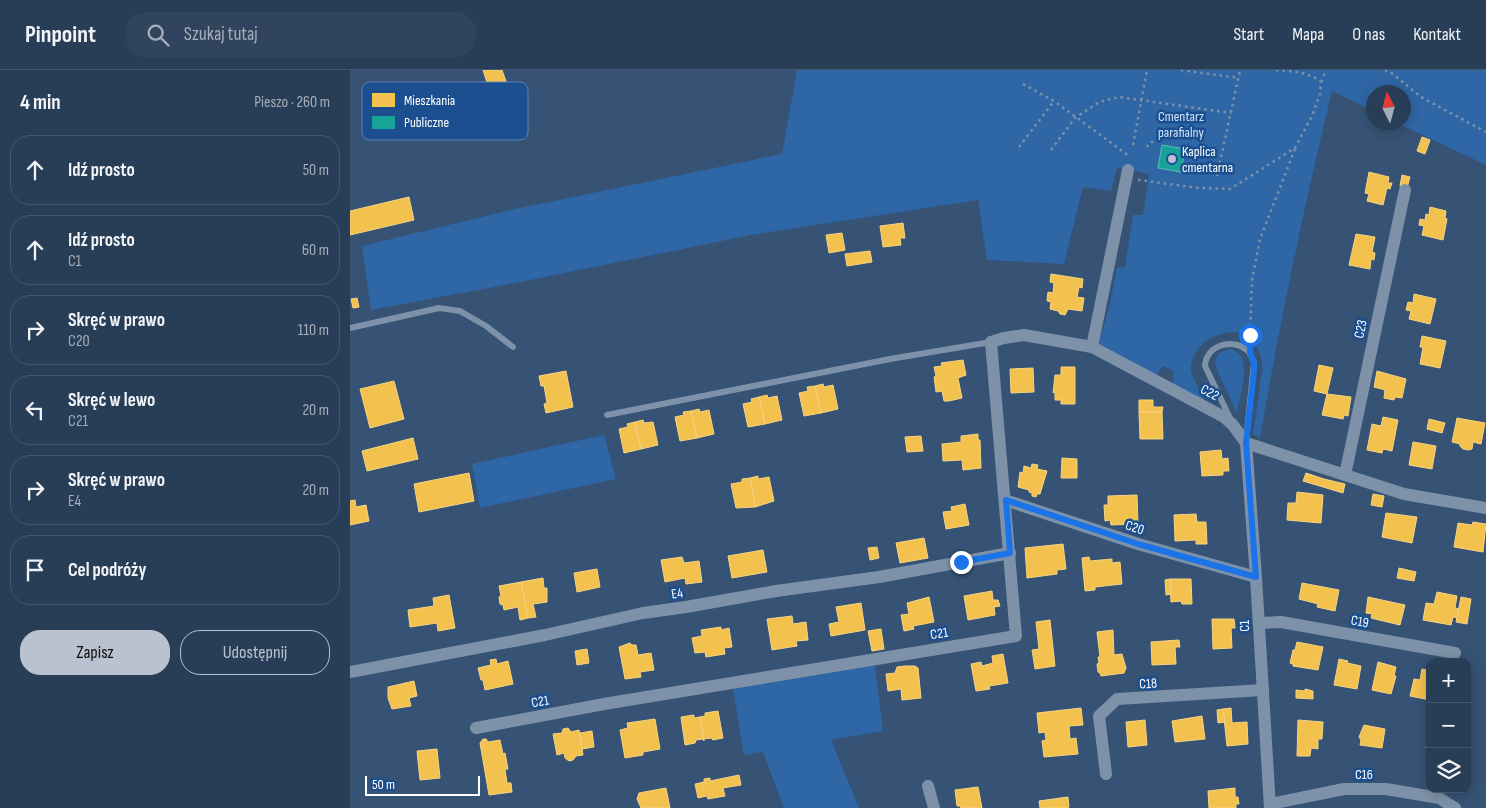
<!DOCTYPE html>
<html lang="pl">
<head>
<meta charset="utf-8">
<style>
  body { margin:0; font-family:"Sofia Sans Condensed",sans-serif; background:#30455d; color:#f1f3f6 }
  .controls { position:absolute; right:15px; bottom:15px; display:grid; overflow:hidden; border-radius:10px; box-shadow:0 2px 12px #0003 }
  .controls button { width:45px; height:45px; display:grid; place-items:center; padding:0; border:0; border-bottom:1px solid #44576d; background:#283e57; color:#f1f3f6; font:25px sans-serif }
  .compass { position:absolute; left:1016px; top:15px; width:45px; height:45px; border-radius:50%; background:#283e57; box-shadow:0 2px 12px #0003; rotate:354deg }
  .scale { position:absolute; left:15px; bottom:12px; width:115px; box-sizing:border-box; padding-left:5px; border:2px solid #fff; border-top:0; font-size:14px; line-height:18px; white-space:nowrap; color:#fff; -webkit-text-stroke:4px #1b4f8f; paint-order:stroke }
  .stop { position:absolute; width:15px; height:15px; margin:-11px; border:4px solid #1a73e8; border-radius:50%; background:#fff }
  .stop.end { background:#1a73e8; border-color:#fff; box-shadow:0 1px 5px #0008 }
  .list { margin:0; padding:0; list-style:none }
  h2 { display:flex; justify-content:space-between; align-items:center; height:65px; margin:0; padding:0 20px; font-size:21px }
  h2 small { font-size:16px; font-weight:400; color:#a5aeba }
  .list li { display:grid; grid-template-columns:32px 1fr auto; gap:15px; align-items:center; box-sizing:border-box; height:70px; margin:0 10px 10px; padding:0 10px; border:1px solid #44576d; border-radius:20px }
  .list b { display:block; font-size:19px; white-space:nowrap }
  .list p { margin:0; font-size:16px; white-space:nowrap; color:#a5aeba }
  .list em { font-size:16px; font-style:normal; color:#a5aeba }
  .actions { display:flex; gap:10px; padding:15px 20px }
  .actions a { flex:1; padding:11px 0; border:1px solid #b9c2ce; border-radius:20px; text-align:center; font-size:18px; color:#b9c2ce }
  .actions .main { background:#b9c2ce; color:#111 }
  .icon { flex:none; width:28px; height:28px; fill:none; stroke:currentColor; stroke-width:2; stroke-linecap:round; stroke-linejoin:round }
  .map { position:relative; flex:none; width:1136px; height:738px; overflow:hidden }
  header { display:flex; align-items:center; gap:30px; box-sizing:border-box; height:70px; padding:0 25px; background:#283e57; border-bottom:1px solid #44576d }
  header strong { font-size:24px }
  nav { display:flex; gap:28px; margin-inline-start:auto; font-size:18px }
  .search { width:350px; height:45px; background:#30455d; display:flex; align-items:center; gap:12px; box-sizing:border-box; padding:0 18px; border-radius:20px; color:#a5aeba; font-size:19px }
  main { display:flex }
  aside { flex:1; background:#283e57 }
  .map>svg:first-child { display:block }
</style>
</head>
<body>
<header>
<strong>Pinpoint</strong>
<div class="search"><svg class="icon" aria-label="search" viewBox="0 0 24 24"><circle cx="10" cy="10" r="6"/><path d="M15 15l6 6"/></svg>Szukaj tutaj</div>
<nav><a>Start</a><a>Mapa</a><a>O nas</a><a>Kontakt</a></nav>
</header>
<main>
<aside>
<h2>4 min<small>Pieszo · 260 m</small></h2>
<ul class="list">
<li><svg class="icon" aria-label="ahead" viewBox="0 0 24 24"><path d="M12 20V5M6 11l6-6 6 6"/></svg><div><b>Idź prosto</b></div><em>50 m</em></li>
<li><svg class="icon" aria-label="ahead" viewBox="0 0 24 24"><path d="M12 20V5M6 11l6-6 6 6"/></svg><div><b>Idź prosto</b><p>C1</p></div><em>60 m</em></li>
<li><svg class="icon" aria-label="right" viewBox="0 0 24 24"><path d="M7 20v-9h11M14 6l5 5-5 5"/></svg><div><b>Skręć w prawo</b><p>C20</p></div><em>110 m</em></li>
<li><svg class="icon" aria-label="left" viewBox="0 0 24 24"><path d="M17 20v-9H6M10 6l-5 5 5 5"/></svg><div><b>Skręć w lewo</b><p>C21</p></div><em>20 m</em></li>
<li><svg class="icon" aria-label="right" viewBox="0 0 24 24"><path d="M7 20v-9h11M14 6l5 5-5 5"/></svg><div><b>Skręć w prawo</b><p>E4</p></div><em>20 m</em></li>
<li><svg class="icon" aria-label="arrive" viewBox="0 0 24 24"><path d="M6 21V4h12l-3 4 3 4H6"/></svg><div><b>Cel podróży</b></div></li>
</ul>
<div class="actions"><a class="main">Zapisz</a><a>Udostępnij</a></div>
</aside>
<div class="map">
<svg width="1136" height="738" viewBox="0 0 1136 738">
  <rect width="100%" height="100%" fill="#365274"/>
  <g fill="#2f66a5">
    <path d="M 447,0 L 1136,0 L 1136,95 L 1047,53 L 1054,52 L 1054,22 L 1024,22 L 1023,41 L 982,21 C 954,136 930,252 910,368 L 903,364 C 906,347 908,331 910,314 C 911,308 913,301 912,295 C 908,240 839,263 841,301 C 842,308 853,325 856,333 L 832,322 L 823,312 L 824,301 L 813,296 L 806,306 L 749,274 L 760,233 L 767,198 L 775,197 L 783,145 L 793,145 L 799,104 L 767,98 L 761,121 L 733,117 L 714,194 L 637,190 L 628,130 L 401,165 L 155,215 L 21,240 L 12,176 L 165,139 L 432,84 Z"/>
    <path d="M 879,279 C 905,282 890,326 887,343 L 867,300 L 865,290 L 869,283 Z"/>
    <path d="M 254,365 L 266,409 L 130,438 L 122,394 Z"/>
    <path d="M 525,595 L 533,661 L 481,670 L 509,738 L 434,738 L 413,682 L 394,685 L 383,618 Z"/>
  </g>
  <g fill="#f2c14e" stroke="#f6d483">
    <path d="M 133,0 L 152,0 L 159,20 L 141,25 Z"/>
    <path d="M 1072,67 L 1080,70 L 1075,84 L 1067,81 Z"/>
    <path d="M 1019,102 L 1039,107 L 1038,113 L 1042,113 L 1040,119 L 1037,118 L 1033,135 L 1017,131 L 1019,124 L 1015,123 Z"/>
    <path d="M 1052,105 L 1060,107 L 1057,118 L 1050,116 Z"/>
    <path d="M 59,127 L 64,150 L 0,165 L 0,141 Z"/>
    <path d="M 1080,137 L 1096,141 L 1095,148 L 1097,149 L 1093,170 L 1072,165 L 1074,156 L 1069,155 L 1070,149 L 1075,150 L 1076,144 L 1079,145 Z"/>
    <path d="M 553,153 L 555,168 L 550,168 L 551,175 L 533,177 L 530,156 Z"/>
    <path d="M 492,163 L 495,180 L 479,183 L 476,165 Z"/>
    <path d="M 1006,164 L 1025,167 L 1022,182 L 1025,183 L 1024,190 L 1021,189 L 1020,199 L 999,195 Z"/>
    <path d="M 520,181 L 522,192 L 497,196 L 495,184 Z"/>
    <path d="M 701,204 L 733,209 L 732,218 L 729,217 L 727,227 L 734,228 L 732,241 L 718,239 L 715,245 L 710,244 L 708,241 L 700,239 L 701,232 L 697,231 L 698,222 L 703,223 L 704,213 L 700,212 Z"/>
    <path d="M 1064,224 L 1086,229 L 1080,254 L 1059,249 L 1061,241 L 1056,240 L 1058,232 L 1063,233 Z"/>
    <path d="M 7,228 L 9,237 L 3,238 L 1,229 Z"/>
    <path d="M 1072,266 L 1096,271 L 1090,298 L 1070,294 L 1073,277 L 1070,277 Z"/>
    <path d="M 613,290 L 616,305 L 608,308 L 612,328 L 599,331 L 594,331 L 592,321 L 586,322 L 584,307 L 586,306 L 584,297 L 592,296 L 591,293 Z"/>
    <path d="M 969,295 L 983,298 L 977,324 L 964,321 Z"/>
    <path d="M 711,297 L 725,297 L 725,334 L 711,334 L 711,330 L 705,330 L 705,322 L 703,323 L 705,305 L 711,305 Z"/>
    <path d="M 683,298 L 684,322 L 661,323 L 660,299 Z"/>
    <path d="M 216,301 L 223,337 L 196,343 L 194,334 L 197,333 L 194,316 L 191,316 L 189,306 Z"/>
    <path d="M 1027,301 L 1056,309 L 1052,328 L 1045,327 L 1044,330 L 1034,328 L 1035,320 L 1024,317 Z"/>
    <path d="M 44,311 L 54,349 L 20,358 L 10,319 Z"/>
    <path d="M 473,314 L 474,317 L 483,315 L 488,339 L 471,343 L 465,316 Z"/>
    <path d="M 465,316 L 471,343 L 454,346 L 449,323 L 458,321 L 457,317 Z"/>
    <path d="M 977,324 L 1001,327 L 998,346 L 994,345 L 993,349 L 972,345 Z"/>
    <path d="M 417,325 L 418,328 L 427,326 L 432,350 L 415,354 L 409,327 Z"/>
    <path d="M 409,327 L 415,354 L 398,357 L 393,334 L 402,332 L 401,329 Z"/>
    <path d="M 789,330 L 803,330 L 803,337 L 813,337 L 812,342 L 789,342 Z"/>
    <path d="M 349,339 L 350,342 L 359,340 L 364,364 L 347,368 L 341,341 Z"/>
    <path d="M 341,341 L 347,368 L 330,371 L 325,347 L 334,345 L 333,342 Z"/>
    <path d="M 789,342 L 812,342 L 813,369 L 790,369 Z"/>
    <path d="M 1033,347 L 1048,350 L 1042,381 L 1033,379 L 1032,383 L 1017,380 L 1022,354 L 1031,356 Z"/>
    <path d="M 1107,348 L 1135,353 L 1131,374 L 1123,372 L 1122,379 L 1118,380 L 1113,379 L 1110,376 L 1110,374 L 1102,372 Z"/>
    <path d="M 1079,349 L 1095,353 L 1092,363 L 1077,359 Z"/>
    <path d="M 293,350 L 294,353 L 303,352 L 308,375 L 291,379 L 285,352 Z"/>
    <path d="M 285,352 L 291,379 L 274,383 L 269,359 L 278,357 L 277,354 Z"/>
    <path d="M 628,364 L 628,370 L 630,370 L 631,398 L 613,400 L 612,390 L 593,391 L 592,374 L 611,372 L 611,366 Z"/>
    <path d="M 571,366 L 573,381 L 557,382 L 555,367 Z"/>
    <path d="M 63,368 L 68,389 L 17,401 L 12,381 Z"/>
    <path d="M 1063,372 L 1086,376 L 1082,399 L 1059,395 Z"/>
    <path d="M 871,380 L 872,389 L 878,388 L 879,401 L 873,401 L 873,405 L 852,406 L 850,382 Z"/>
    <path d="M 712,388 L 727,389 L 727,408 L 711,408 Z"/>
    <path d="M 682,394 L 688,395 L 687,399 L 697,401 L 690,424 L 687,424 L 686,427 L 682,426 L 682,423 L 679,422 L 679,420 L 668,417 L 670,402 L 673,403 L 674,396 L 681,398 Z"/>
    <path d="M 119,403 L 124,431 L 69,442 L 64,414 Z"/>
    <path d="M 956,403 L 974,409 L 995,414 L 993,423 L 953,411 Z"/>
    <path d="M 408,406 L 408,409 L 419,407 L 424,431 L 405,437 L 400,408 Z"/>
    <path d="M 400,408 L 405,437 L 386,438 L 381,414 L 392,412 L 392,409 Z"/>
    <path d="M 947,422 L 973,425 L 971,453 L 937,450 L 938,433 L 946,433 Z"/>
    <path d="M 1023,424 L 1034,426 L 1032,437 L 1021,435 Z"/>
    <path d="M 787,425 L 788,454 L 761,455 L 760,450 L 755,451 L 754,435 L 758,435 L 758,426 Z"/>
    <path d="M 5,430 L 6,437 L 16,435 L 19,451 L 0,455 L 0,431 Z"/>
    <path d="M 615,434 L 619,455 L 596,459 L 593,442 L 602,441 L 601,437 Z"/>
    <path d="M 1036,443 L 1067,447 L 1062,473 L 1032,467 Z"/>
    <path d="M 846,444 L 847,452 L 856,452 L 857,474 L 846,474 L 846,470 L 825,471 L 824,445 Z"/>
    <path d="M 1123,452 L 1136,454 L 1133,482 L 1104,477 L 1108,453 L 1122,455 Z"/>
    <path d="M 574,468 L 578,488 L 550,493 L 546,473 Z"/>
    <path d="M 713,474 L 716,499 L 707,500 L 707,504 L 677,508 L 675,478 Z"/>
    <path d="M 527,477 L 529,488 L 520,490 L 518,478 Z"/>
    <path d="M 413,480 L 417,502 L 382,508 L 378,486 Z"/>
    <path d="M 332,487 L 334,493 L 349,491 L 352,512 L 336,514 L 335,508 L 315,512 L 311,490 Z"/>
    <path d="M 739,487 L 740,491 L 762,489 L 762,493 L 770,492 L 772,514 L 745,517 L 745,520 L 735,521 L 732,488 Z"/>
    <path d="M 1049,498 L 1066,502 L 1064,511 L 1047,508 Z"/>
    <path d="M 247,499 L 250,517 L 227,522 L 224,503 Z"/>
    <path d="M 193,508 L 194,518 L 197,518 L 197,532 L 183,534 L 186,547 L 178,548 L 171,512 Z"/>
    <path d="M 820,509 L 841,509 L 842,534 L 832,534 L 831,531 L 821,532 Z"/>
    <path d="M 820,509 L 821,524 L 816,525 L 815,510 Z"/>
    <path d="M 171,512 L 178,548 L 170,550 L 168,537 L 154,540 L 153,535 L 150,534 L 149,527 L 151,526 L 149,516 Z"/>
    <path d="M 952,513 L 989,520 L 985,541 L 967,537 L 968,534 L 949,529 Z"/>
    <path d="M 642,521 L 643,530 L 648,530 L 650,536 L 644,537 L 645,545 L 618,550 L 614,526 Z"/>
    <path d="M 1087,522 L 1107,526 L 1105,538 L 1109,539 L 1107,548 L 1103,547 L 1101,555 L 1073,550 L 1076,533 L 1084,534 Z"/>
    <path d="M 99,525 L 105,558 L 88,561 L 87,553 L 60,557 L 58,540 L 84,536 L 83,528 Z"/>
    <path d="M 579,527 L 584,552 L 563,556 L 564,559 L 554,561 L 551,545 L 559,544 L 557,533 Z"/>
    <path d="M 1018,527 L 1055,535 L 1050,555 L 1021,548 L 1022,544 L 1016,543 Z"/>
    <path d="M 1111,527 L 1121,529 L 1117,554 L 1106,552 Z"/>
    <path d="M 511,533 L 515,560 L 481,566 L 479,554 L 489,552 L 486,537 Z"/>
    <path d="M 442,546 L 443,554 L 456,552 L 458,570 L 446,571 L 447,576 L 422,580 L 417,549 Z"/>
    <path d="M 862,549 L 884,549 L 885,558 L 881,558 L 882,578 L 863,579 Z"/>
    <path d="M 700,550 L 705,596 L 685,599 L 682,580 L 689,579 L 686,552 Z"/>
    <path d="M 371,557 L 371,560 L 379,558 L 382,577 L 374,578 L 375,584 L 356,587 L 355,582 L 345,583 L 342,568 L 352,566 L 351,560 Z"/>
    <path d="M 531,559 L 534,579 L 522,581 L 518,561 Z"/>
    <path d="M 763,560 L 764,585 L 772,584 L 776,598 L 774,603 L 751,606 L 750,603 L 748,602 L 747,594 L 749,593 L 748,587 L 750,587 L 747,562 Z"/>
    <path d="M 829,570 L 830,577 L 825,577 L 826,594 L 802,595 L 801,572 Z"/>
    <path d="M 947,572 L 973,577 L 968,600 L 943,596 L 943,594 L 940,593 L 943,580 L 945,580 Z"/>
    <path d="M 280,573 L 282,575 L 286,575 L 288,585 L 301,583 L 304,600 L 290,602 L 291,607 L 275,609 L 269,577 Z"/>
    <path d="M 237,579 L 239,593 L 227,595 L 225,581 Z"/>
    <path d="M 653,584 L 658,613 L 639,616 L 640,619 L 626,621 L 621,594 L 631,592 L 632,596 L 643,593 L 642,586 Z"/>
    <path d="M 146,589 L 147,594 L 158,591 L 163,614 L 135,620 L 133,610 L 131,610 L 128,598 L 141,595 L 140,590 Z"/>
    <path d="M 989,589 L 998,591 L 997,593 L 1011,596 L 1007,619 L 984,615 Z"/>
    <path d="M 1028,592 L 1046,597 L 1044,606 L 1046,606 L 1041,624 L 1022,620 Z"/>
    <path d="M 555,596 L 565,596 L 568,598 L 571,628 L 552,630 L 551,619 L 538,621 L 536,604 L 545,603 L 547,597 Z"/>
    <path d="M 1072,599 L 1080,601 L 1080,630 L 1060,626 L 1064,609 L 1070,610 Z"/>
    <path d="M 64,611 L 67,626 L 59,628 L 61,636 L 42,639 L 38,628 L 38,617 Z"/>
    <path d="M 955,619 L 963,621 L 963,629 L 946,628 L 946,620 L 955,621 Z"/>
    <path d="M 731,638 L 733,655 L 719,656 L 720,669 L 726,668 L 728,684 L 694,687 L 692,671 L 696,670 L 695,662 L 689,663 L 687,643 Z"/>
    <path d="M 881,638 L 882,653 L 897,652 L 898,674 L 877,676 L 873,639 Z"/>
    <path d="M 873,639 L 875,652 L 868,653 L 867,640 Z"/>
    <path d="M 368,641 L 373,668 L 363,670 L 361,668 L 354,669 L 350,647 L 355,646 L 355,643 Z"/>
    <path d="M 344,645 L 344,648 L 350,647 L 354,671 L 353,669 L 346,670 L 345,673 L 335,675 L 331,647 Z"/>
    <path d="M 852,646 L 855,669 L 825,672 L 822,651 Z"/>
    <path d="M 305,649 L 310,679 L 293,682 L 293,685 L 275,688 L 270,660 L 278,658 L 277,653 Z"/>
    <path d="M 795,650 L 797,675 L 778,677 L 776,652 Z"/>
    <path d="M 948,650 L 973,652 L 972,669 L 968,669 L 968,679 L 961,678 L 960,686 L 947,686 Z"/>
    <path d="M 1014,655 L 1035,659 L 1032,678 L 1010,675 L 1011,670 L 1009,667 Z"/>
    <path d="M 218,658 L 221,662 L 229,660 L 233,685 L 226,686 L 223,690 L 219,691 L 215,688 L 214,683 L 207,685 L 203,664 L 212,663 L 213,659 Z"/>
    <path d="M 242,661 L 244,677 L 232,679 L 230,663 Z"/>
    <path d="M 1079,661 L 1080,661 L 1080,679 L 1076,678 Z"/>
    <path d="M 133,669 L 136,669 L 138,672 L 150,670 L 153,684 L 155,683 L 158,699 L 155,699 L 157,713 L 161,713 L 162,722 L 139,725 L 130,673 Z"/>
    <path d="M 87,679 L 90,708 L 70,710 L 67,681 Z"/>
    <path d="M 389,705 L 391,715 L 373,718 L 375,726 L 358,729 L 357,726 L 348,728 L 345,714 L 354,712 L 354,709 L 360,708 L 360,711 Z"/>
    <path d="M 628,717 L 632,738 L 611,738 L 610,736 L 607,736 L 605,720 Z"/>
    <path d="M 316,718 L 320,738 L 291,738 L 287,729 L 289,723 Z"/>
    <path d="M 885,718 L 885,727 L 888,727 L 889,734 L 886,734 L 886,738 L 859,738 L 858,721 Z"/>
    <path d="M 718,727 L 719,737 L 717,738 L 690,738 L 689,731 Z"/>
  </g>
  <path fill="#17a398" stroke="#5dbfb7" d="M 812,75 L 835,79 L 831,102 L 808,98 Z"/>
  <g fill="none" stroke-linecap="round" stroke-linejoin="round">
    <g stroke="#7d92a8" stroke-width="2.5" stroke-dasharray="2.5 4" stroke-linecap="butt">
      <path d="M 831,0 L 889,8"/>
      <path d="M 1035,0 L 1043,4 L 1071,27 L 1136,62"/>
      <path d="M 971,12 L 976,0"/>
      <path d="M 673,14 L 704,31 L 779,86"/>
      <path d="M 783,75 L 797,0"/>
      <path d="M 669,77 L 704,31"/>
      <path d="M 797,77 L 799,73 L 809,70 L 812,64 L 852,70"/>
      <path d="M 701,80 L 725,48 L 749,32 L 769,27 L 881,43"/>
      <path d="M 867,106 L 890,0"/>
      <path d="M 788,110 L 849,118 L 880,119 L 945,78 L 962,46 L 970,24 L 971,12 C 957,1 940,1 923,0"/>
      <path d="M 900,269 L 902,210 L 910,169 L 945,79"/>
    </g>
    <g stroke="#7d92a8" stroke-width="6">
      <path d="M 0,258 L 89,238 L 110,241 L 136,256 L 163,277"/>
      <path d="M 257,345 L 540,289 L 641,272"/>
      <path d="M 880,348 L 855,296 C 856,274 885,267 899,282 C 901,285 903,290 904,293 L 896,371"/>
    </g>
    <g stroke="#7d92a8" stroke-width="12">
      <path d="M 778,100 L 742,277 L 874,347 L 883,355 L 896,373 L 1054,424 L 1136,438"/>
      <path d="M 896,373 L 906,507 L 920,738"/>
      <path d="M 995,405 L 1055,120"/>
      <path d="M 655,430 L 788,474 L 906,507"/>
      <path d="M 909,553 L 931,552 L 1105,583"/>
      <path d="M 0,602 L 195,565 L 293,543 L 336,537 L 426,521 L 529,507 L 660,483"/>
      <path d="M 126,658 L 254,634 L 666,566 L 641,272 L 654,268 L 674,265 L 742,277"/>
      <path d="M 756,704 L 749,646 L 767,629 L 913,620"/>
      <path d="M 578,716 L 584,738"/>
      <path d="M 920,734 L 994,719 L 1036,719 L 1089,728 L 1105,738"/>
    </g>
  </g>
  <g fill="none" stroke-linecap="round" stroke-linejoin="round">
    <path stroke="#1a73e8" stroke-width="6" d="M 611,492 L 660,483 L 656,430 L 788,474 L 906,507 L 896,373 L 904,301 L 904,293 L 900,283 L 900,265"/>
  </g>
  <circle fill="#b9c2ce" stroke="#1b4f8f" stroke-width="2" cx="822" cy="89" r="5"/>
  <g text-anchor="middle" stroke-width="5" stroke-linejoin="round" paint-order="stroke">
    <g font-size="14" fill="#cfe3fa" stroke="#1b4f8f">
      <text x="831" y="51">Cmentarz<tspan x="831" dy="16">parafialny</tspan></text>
    </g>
    <g font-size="14" fill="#fff" stroke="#1b4f8f" text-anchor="start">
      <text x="832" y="86">Kaplica<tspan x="832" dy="16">cmentarna</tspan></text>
    </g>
    <g font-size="14" fill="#fff" stroke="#1b4f8f">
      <text transform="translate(1010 259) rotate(-78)" y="5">C23</text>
      <text transform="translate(860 322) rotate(28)" y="5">C22</text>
      <text transform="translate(785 457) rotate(17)" y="5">C20</text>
      <text transform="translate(327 523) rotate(-9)" y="5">E4</text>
      <text transform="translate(1010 551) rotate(10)" y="5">C19</text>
      <text transform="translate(894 556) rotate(-93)" y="5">C1</text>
      <text transform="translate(589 563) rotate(-9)" y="5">C21</text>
      <text transform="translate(798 613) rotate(-4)" y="5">C18</text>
      <text transform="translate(190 631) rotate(-11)" y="5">C21</text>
      <text x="1014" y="709">C16</text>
    </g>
  </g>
  <rect x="12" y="12" width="166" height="58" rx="8" fill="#1b4f8f" stroke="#5f84b1" stroke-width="1"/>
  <rect x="22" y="23" width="23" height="14" fill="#f2c14e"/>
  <rect x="22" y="46" width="23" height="13" fill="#17a398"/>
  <g font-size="14" fill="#fff">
    <text x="54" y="35">Mieszkania</text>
    <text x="54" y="57">Publiczne</text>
  </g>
</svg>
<div class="controls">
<button>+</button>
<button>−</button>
<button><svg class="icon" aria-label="layers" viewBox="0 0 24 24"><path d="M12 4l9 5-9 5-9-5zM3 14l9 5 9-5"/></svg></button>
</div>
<svg class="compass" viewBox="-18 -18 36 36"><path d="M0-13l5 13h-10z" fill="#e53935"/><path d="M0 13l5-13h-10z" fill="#a5aeba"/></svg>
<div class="scale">50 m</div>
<div class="stop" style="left:900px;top:265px"></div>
<div class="stop end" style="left:611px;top:492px"></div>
</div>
</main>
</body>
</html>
